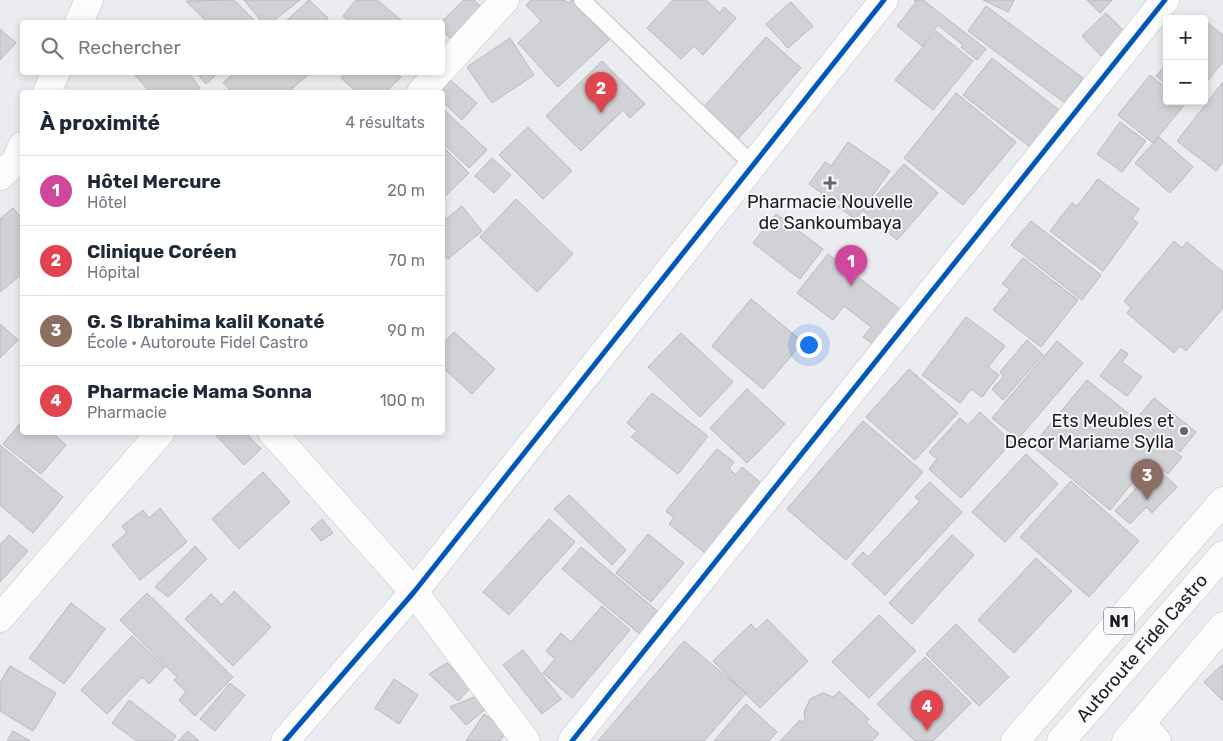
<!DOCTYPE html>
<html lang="fr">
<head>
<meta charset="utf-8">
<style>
  body { margin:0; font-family:Rubik,sans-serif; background:#f6f6f7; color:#1f2937 }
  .controls { position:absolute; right:15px; top:15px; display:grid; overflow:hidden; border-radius:5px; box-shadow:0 2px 8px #0003 }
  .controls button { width:45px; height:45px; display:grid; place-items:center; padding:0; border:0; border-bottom:1px solid #e0e1e3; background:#fff; color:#1f2937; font:25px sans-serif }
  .you { position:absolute; left:808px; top:344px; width:18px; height:18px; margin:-12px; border:4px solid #fff; border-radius:50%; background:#1a73e8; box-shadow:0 0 0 8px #1a73e833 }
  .badge { display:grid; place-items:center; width:32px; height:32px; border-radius:50%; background:#b45309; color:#fff; font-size:16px; font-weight:700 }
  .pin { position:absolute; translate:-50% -41px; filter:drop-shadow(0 1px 2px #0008) }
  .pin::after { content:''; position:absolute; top:26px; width:18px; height:15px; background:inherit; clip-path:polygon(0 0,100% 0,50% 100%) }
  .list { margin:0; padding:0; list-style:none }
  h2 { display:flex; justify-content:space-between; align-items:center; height:65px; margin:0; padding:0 20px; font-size:21px }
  h2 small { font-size:16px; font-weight:400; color:#747a83 }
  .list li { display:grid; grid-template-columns:32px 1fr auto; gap:15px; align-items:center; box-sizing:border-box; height:70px; padding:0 20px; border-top:1px solid #e0e1e3 }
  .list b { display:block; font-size:19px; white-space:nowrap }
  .list p { margin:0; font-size:16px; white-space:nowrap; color:#747a83 }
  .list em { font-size:16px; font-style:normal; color:#747a83 }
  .icon { flex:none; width:28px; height:28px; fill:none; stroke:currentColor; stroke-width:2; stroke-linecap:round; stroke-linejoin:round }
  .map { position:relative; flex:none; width:1223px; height:741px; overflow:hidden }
  .search { position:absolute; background:#fff; box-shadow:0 2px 8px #0003; left:20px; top:20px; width:425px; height:55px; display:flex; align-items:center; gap:12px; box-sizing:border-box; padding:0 18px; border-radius:5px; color:#747a83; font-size:19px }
  .panel { position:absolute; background:#fff; box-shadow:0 2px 8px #0003; left:20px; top:90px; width:425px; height:345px; border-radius:5px }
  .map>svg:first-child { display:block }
</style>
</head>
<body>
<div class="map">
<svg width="1223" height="741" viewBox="0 0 1223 741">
  <rect width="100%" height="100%" fill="#ebecf0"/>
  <g fill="#d1d2d5" stroke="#b7b8bb">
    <path d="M 234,0 L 256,22 L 207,22 L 186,1 Z"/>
    <path d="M 244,0 L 300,0 L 272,22 L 262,22 Z"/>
    <path d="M 309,0 L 328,18 L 324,22 L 285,22 Z"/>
    <path d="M 356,0 L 377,0 L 401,20 L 399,22 L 350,22 L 343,16 Z"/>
    <path d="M 464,0 L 474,0 L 482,8 L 450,38 L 442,30 L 442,22 L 441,22 Z"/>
    <path d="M 531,0 L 565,0 L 568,3 L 572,0 L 609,40 L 558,87 L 518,43 L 541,21 L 526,5 Z"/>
    <path d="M 673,0 L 706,0 L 720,13 L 724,7 L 736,18 L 703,55 L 694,46 L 681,59 L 647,28 Z"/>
    <path d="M 914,0 L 923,0 L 986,49 L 977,60 L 961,47 L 963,45 L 938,25 L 922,46 L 897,26 L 916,2 Z"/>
    <path d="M 983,0 L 1014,0 L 1008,12 Z"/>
    <path d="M 1087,0 L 1112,0 L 1100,13 Z"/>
    <path d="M 791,2 L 813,26 L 788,48 L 766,24 Z"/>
    <path d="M 986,6 L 1083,78 L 1065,103 L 968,31 Z"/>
    <path d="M 1106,13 L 1127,34 L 1103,58 L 1082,36 Z"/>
    <path d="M 1204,20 L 1223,35 L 1223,62 L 1204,85 Z"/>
    <path d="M 0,29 L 16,43 L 0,60 Z"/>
    <path d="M 936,31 L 973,61 L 933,110 L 895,80 Z"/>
    <path d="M 766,37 L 801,68 L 737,140 L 702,109 Z"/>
    <path d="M 510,38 L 534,75 L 492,103 L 467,67 Z"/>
    <path d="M 992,58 L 1059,110 L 1030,147 L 963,95 Z"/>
    <path d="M 602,61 L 645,104 L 630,118 L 623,110 L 581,151 L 546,116 Z"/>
    <path d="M 1167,63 L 1167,85 L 1156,76 Z"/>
    <path d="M 136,72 L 188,72 L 200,88 L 195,92 L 150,92 L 134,74 Z"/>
    <path d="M 196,72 L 219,72 L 206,84 Z"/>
    <path d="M 235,72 L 306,72 L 308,75 L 288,92 L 232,92 L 223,83 Z"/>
    <path d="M 347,72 L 396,72 L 401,77 L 386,92 L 357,92 L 341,78 Z"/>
    <path d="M 1150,75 L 1167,89 L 1167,101 L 1182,101 L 1185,104 L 1153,143 L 1118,115 Z"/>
    <path d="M 449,79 L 477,103 L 462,120 L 442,101 L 442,92 L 436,92 Z"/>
    <path d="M 1223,82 L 1223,162 L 1216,171 L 1177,141 Z"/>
    <path d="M 956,93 L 1016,142 L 963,205 L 904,158 Z"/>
    <path d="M 442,108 L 487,150 L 469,168 L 442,142 Z"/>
    <path d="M 1120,122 L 1146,141 L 1122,172 L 1097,154 Z"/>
    <path d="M 528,127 L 572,171 L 543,199 L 499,155 Z"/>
    <path d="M 1159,137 L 1193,167 L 1170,193 L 1135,163 Z"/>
    <path d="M 848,142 L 890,171 L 856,219 L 838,207 L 842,202 L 833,196 L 830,199 L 809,184 L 825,162 L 831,166 Z"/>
    <path d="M 442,146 L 469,173 L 442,199 Z"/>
    <path d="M 492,158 L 511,175 L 494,193 L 475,176 Z"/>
    <path d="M 904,164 L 938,193 L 897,240 L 863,211 Z"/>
    <path d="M 1098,179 L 1139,209 L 1132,219 L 1138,223 L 1103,271 L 1050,231 L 1072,203 L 1077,206 Z"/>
    <path d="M 516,199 L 573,254 L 537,292 L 480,237 Z"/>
    <path d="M 462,206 L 482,231 L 448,259 L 442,253 L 442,222 Z"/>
    <path d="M 13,208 L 22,219 L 22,274 L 0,292 L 0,219 Z"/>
    <path d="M 776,214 L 823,249 L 800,279 L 753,243 Z"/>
    <path d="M 1031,221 L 1101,275 L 1082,300 L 1011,245 Z"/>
    <path d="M 1174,241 L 1182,248 L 1187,242 L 1223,272 L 1223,308 L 1186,351 L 1180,346 L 1174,353 L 1127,313 L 1131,308 L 1124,301 Z"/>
    <path d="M 828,254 L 905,313 L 879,348 L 863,337 L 871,327 L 844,306 L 833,320 L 797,293 Z"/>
    <path d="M 1023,258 L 1078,300 L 1041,347 L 993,310 L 1010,289 L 1002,284 Z"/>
    <path d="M 751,299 L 803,342 L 763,389 L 712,346 Z"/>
    <path d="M 966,317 L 1005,346 L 988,367 L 999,375 L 982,397 L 971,389 L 960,403 L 922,375 Z"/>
    <path d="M 0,324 L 18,340 L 0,358 Z"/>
    <path d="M 454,332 L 495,369 L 472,394 L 442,367 L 442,345 Z"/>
    <path d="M 681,333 L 733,382 L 700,417 L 648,367 Z"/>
    <path d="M 1027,340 L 1043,355 L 1003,400 L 992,389 L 1004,376 L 1000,372 Z"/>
    <path d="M 1057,341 L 1083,363 L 1018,439 L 992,418 Z"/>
    <path d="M 1121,349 L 1128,354 L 1122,362 L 1142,377 L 1127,396 L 1100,376 Z"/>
    <path d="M 909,369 L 958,413 L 915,460 L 866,417 Z"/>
    <path d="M 1087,380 L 1182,457 L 1168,474 L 1150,461 L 1110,510 L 1032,446 Z"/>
    <path d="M 747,389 L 785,424 L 747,463 L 710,428 Z"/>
    <path d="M 652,393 L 708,436 L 678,474 L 631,437 L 637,431 L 627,423 Z"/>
    <path d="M 1154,398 L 1196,432 L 1180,452 L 1137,418 Z"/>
    <path d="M 980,412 L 1012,442 L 961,498 L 929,469 L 937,459 L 929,452 L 960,418 L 968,425 Z"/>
    <path d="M 22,421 L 22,432 L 51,432 L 66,445 L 41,474 L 3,444 Z"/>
    <path d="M 863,421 L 923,472 L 846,560 L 787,509 Z"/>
    <path d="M 213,432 L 245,432 L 261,449 L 244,465 Z"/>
    <path d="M 0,445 L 63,497 L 33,533 L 0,505 Z"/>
    <path d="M 717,449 L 734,462 L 729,468 L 736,475 L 742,467 L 767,488 L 710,557 L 669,524 L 674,518 L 666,511 Z"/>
    <path d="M 1026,454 L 1058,484 L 1005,542 L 972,512 Z"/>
    <path d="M 1156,467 L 1177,487 L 1152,513 L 1146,507 L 1130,524 L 1115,511 Z"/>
    <path d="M 263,472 L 290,502 L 239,549 L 212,519 Z"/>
    <path d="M 1071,481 L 1139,541 L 1089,597 L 1020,537 Z"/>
    <path d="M 930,482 L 962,512 L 885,595 L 852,564 L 863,552 L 868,557 L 920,501 L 915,497 Z"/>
    <path d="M 569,495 L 626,550 L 612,565 L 554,509 Z"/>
    <path d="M 160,508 L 187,542 L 140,580 L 112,545 L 127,533 L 122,526 L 143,510 L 149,518 Z"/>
    <path d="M 322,519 L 333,533 L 321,541 L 311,529 Z"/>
    <path d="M 549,519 L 575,542 L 509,615 L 483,592 Z"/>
    <path d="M 648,534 L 684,563 L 651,602 L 616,573 Z"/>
    <path d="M 9,535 L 28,551 L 0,582 L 0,545 Z"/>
    <path d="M 952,535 L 974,555 L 912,624 L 889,603 Z"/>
    <path d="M 195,546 L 207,559 L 168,597 L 155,587 Z"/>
    <path d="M 581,547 L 661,614 L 642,636 L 562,569 Z"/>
    <path d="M 1036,558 L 1072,591 L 1014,653 L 978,620 Z"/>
    <path d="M 234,591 L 271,627 L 233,666 L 185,619 L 211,594 L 222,605 Z"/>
    <path d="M 147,593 L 233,677 L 195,716 L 179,700 L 186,692 L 174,680 L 177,677 L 120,620 Z"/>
    <path d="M 71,603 L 105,629 L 64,684 L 29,658 Z"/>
    <path d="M 602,606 L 630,630 L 572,698 L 543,673 L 555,659 L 546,651 L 561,633 L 571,642 Z"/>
    <path d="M 879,615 L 916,651 L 869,698 L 832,662 Z"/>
    <path d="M 767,619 L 808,661 L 760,708 L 713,661 L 751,624 L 756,630 Z"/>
    <path d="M 956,624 L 1009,677 L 979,706 L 926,654 Z"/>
    <path d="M 132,636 L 165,667 L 149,684 L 142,677 L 107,714 L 81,690 Z"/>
    <path d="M 684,641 L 746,693 L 704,741 L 598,741 Z"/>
    <path d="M 523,650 L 561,699 L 542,714 L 503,665 Z"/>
    <path d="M 925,657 L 971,703 L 933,741 L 915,741 L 877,704 Z"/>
    <path d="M 447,663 L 472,686 L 458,701 L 429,674 Z"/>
    <path d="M 1223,664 L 1223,701 L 1204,682 Z"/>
    <path d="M 10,666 L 56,693 L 33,731 L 0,711 L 0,683 Z"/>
    <path d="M 394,679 L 418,695 L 399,724 L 375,708 Z"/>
    <path d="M 230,683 L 245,695 L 215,731 L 200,719 Z"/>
    <path d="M 839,691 L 869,719 L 866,722 L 879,734 L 872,741 L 780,741 L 800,720 L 802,723 L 805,719 L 804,712 L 810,699 L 823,693 L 833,697 Z"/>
    <path d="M 477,696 L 487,708 L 466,725 L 450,707 Z"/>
    <path d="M 129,700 L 176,736 L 172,741 L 137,741 L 112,723 Z"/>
    <path d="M 746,704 L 777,732 L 769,741 L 714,741 Z"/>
    <path d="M 484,714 L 507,731 L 500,741 L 466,741 Z"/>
    <path d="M 13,731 L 30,741 L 7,741 Z"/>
    <path d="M 188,731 L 199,741 L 178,741 Z"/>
  </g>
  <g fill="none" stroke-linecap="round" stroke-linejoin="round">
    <defs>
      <path id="service" d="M 582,0 L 753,165"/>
      <g id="minor">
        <path d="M 79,22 L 89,0"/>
        <path d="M 442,69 L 505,0"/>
        <path d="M 47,92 L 56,72"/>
        <path d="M 421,92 L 439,72"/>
        <path d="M 0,176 L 16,161 L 22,146"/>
        <path d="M 272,432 L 414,592 L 526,741"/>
        <path d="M 0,618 L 161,432"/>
        <path d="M 1141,723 L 1157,741"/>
        <path d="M 285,741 L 414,592 L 884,0"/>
        <path d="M 572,741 L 1165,0"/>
        <path d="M 1126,741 L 1223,626"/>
      </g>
      <g id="trunk">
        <path d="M 1015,741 L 1223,501"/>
        <path d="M 1061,741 L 1223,555"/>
      </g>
    </defs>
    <use href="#service" stroke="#c0c0c3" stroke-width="18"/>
    <use href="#minor" stroke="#c0c0c3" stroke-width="29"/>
    <use href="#trunk" stroke="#c0c0c3" stroke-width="29"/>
    <use href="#service" stroke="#fcfcfd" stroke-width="16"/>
    <use href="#minor" stroke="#fcfcfd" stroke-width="28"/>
    <use href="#trunk" stroke="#fcfcfd" stroke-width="28"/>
    <defs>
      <g id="cycleway">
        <path d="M 285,741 L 414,592 L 884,0"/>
        <path d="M 572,741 L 1165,0"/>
      </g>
    </defs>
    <use href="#cycleway" stroke="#f7f8fe" stroke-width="8"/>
    <use href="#cycleway" stroke="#0057b8" stroke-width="5"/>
  </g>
  <g fill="#646568" stroke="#f7f8fe" stroke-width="2">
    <path d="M827.5 175.5h5v5h5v5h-5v5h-5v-5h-5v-5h5z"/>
    <circle cx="1184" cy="431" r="5"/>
  </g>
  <g text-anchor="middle" stroke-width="4" stroke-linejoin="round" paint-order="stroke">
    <rect fill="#f7f8fe" stroke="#5d5e61" stroke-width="1" x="1104" y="607.5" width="30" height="27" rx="4"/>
    <g font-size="16" font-weight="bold" fill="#1b1c1e">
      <text x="1119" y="627">N1</text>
    </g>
    <g font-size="18" fill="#1b1c1e" stroke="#f7f8fe">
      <text x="830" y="208">Pharmacie Nouvelle<tspan x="830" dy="21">de Sankoumbaya</tspan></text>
      <text x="1174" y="427" text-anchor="end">Ets Meubles et<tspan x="1174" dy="21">Decor Mariame Sylla</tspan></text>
    </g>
    <g font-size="18" fill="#1b1c1e" stroke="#f7f8fe">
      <text transform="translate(1142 648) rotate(-49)" y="6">Autoroute Fidel Castro</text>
    </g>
  </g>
</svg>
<div class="controls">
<button>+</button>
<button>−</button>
</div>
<div class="you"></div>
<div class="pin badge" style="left:851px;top:286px;background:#d1479c">1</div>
<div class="pin badge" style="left:601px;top:113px;background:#e0444e">2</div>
<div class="pin badge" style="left:1147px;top:500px;background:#8d6e63">3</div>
<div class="pin badge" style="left:927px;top:731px;background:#e0444e">4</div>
<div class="search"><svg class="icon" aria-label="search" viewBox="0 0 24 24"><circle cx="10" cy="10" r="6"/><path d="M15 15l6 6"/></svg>Rechercher</div>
<section class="panel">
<h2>À proximité<small>4 résultats</small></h2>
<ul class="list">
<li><span class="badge" style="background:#d1479c">1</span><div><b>Hôtel Mercure</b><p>Hôtel</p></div><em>20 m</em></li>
<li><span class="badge" style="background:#e0444e">2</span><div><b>Clinique Coréen</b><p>Hôpital</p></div><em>70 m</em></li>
<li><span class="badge" style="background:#8d6e63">3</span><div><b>G. S Ibrahima kalil Konaté</b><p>École · Autoroute Fidel Castro</p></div><em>90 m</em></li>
<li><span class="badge" style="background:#e0444e">4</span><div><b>Pharmacie Mama Sonna</b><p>Pharmacie</p></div><em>100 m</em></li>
</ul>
</section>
</div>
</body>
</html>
